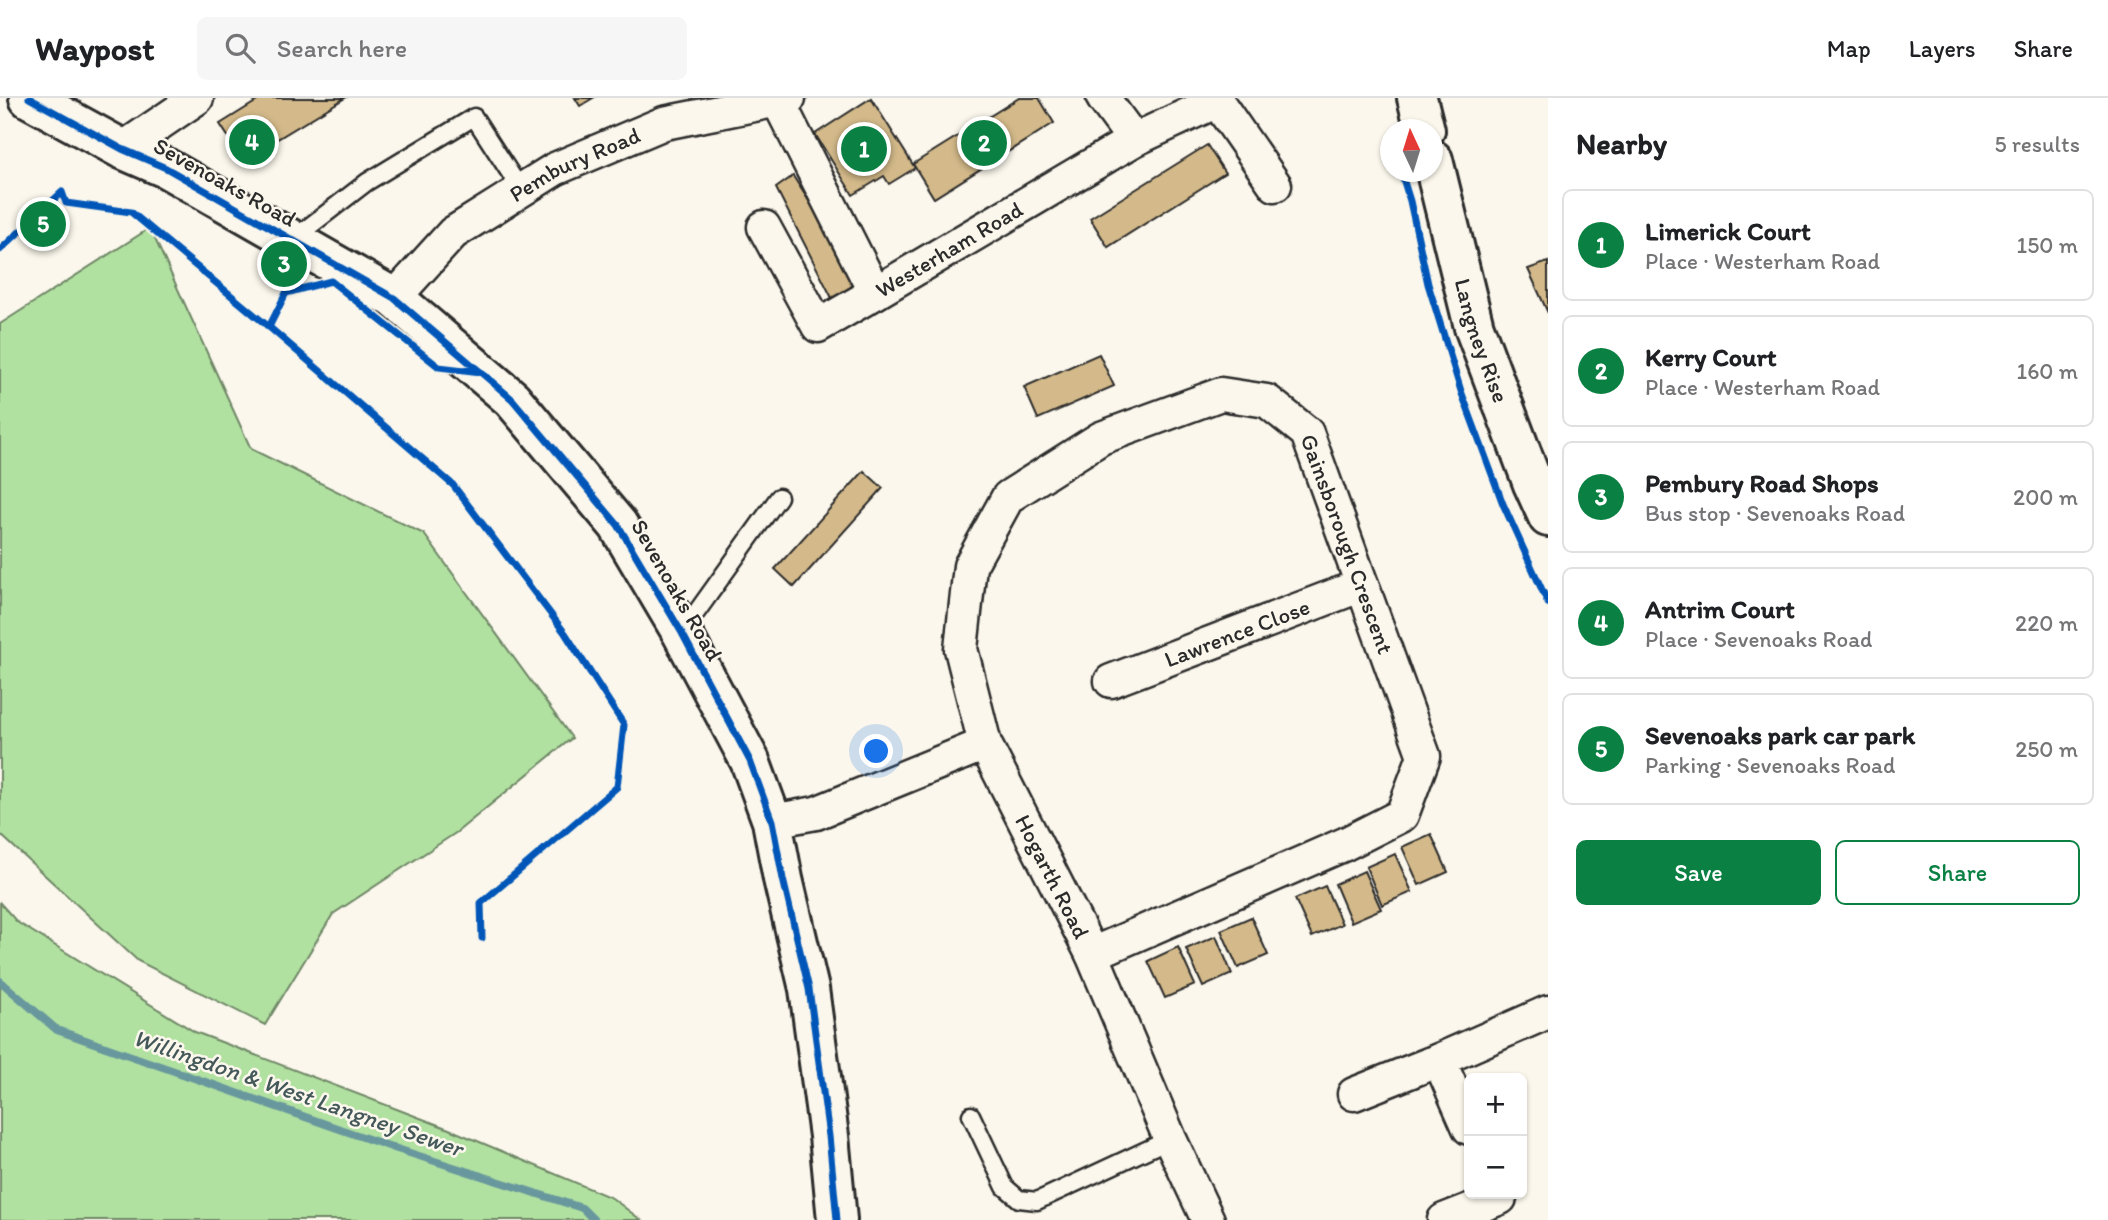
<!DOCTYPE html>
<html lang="en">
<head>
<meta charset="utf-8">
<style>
  body { margin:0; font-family:Itim,sans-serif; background:#f6f6f6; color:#202124 }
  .controls { position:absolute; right:21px; bottom:21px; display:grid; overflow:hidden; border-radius:10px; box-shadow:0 2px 5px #0004 }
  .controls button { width:63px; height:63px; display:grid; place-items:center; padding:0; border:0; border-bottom:2px solid #e0e0e0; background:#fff; color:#202124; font:35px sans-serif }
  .compass { position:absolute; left:1380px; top:21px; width:63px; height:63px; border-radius:50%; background:#fff; box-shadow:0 2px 5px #0004; rotate:356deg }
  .you { position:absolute; left:877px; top:654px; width:24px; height:24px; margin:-18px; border:5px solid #fff; border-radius:50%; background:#1a73e8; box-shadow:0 0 0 10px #1a73e833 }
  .badge { display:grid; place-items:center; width:46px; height:46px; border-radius:50%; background:#0b8043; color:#fff; font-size:23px; font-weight:700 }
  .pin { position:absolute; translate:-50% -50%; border:4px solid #fff; box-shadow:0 2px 7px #0006 }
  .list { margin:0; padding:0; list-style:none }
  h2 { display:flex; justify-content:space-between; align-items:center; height:91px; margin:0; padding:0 28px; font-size:30px }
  h2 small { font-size:23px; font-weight:400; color:#757577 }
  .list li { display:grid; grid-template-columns:46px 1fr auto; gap:21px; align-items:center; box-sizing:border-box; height:112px; margin:0 14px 14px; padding:0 14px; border:2px solid #e0e0e0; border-radius:10px }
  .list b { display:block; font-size:26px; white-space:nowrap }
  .list p { margin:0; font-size:23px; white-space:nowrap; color:#757577 }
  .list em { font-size:23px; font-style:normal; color:#757577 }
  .actions { display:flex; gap:14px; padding:21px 28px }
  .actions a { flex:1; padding:16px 0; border:2px solid #0b8043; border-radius:10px; text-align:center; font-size:24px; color:#0b8043 }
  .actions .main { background:#0b8043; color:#fff }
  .icon { flex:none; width:38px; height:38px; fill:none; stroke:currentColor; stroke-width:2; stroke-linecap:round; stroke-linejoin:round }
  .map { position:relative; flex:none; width:1548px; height:1122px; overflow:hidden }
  header { display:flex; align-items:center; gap:42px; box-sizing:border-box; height:98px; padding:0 35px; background:#fff; border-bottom:2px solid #e0e0e0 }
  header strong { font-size:33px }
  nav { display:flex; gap:38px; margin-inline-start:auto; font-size:24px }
  .search { width:490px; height:63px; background:#f6f6f6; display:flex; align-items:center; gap:18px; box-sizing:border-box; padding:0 24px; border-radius:10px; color:#757577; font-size:26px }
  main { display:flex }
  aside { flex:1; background:#fff }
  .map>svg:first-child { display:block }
</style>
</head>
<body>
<header>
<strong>Waypost</strong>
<div class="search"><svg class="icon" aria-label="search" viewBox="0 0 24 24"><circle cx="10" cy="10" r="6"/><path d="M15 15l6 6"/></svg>Search here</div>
<nav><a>Map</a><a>Layers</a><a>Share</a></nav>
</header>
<main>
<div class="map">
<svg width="1548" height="1122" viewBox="0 0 1548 1122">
  <rect width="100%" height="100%" fill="#fbf7ec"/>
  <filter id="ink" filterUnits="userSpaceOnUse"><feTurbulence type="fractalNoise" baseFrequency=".0143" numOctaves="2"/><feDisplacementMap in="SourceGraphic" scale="14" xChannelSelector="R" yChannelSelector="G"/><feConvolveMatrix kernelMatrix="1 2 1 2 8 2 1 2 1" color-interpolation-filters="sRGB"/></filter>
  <g filter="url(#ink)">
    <g fill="#b1e1a0" stroke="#6e8666" stroke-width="2">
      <path d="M 150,130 L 251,351 L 424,436 L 572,640 L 457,734 L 333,816 L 265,927 L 138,863 L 0,736 L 0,226 Z"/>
      <path d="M 0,805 L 17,824 L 195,934 L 449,1031 L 612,1100 L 641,1122 L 0,1122 Z"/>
    </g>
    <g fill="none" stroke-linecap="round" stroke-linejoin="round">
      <path stroke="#67989d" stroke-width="8" d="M 0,883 L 57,932 L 397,1051 L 582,1110 L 594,1122"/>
    </g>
    <g fill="#d4ba8a" stroke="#2b2b2b" stroke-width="2">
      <path d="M 262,0 L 345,0 L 243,62 L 220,26 Z"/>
      <path d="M 575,0 L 593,0 L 580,8 Z"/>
      <path d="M 871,0 L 915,70 L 889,86 L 884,78 L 853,97 L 815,36 Z"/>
      <path d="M 1019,0 L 1039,0 L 1054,25 L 934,100 L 913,66 Z"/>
      <path d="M 1207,47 L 1225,75 L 1108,149 L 1090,120 Z"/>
      <path d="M 793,78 L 865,191 L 834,204 L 776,90 Z"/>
      <path d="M 1548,164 L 1548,215 L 1528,171 Z"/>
      <path d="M 1099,256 L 1114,288 L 1038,321 L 1024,289 Z"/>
      <path d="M 864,373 L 883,390 L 794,489 L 775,471 Z"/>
      <path d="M 1431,736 L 1448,774 L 1419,787 L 1402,749 Z"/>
      <path d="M 1395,756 L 1412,794 L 1382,807 L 1366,769 Z"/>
      <path d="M 1364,773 L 1381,811 L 1351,824 L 1335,786 Z"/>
      <path d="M 1325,788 L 1342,826 L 1312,839 L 1295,801 Z"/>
      <path d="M 1251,819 L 1268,857 L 1238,870 L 1221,832 Z"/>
      <path d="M 1216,838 L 1232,876 L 1203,889 L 1186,851 Z"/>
      <path d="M 1178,849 L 1195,887 L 1165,900 L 1148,863 Z"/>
    </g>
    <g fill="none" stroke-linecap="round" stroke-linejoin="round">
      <defs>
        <g id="lane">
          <path d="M 293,141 L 367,84 L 474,19 L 521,92"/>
          <path d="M 683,533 L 779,399"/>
          <path d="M 971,1017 L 1005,1089 L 1019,1101 L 1037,1103 L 1170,1041"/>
        </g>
        <g id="street">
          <path d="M 1103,0 L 1134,42"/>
          <path id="s1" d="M 778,3 L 875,195 L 1134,42 L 1217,3 L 1275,87"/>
          <path d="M 122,51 L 197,0"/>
          <path d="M 764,129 L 818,228 L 875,195"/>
          <path id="s2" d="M 394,200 L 453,135 L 555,71 L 664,25 L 789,0"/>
          <path id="s3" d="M 1111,583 L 1362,487"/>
          <path id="s4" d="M 985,646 L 961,551 L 970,468 L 1008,399 L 1101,340 L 1221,296 L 1267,303 L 1307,335 L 1424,658 L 1402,717 L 1345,746 L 1092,856"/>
          <path id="s5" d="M 772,723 L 816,715 L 985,646 L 1092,856 L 1170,1041 L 1208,1122"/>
          <path d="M 1439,962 L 1469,1030"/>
          <path d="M 1354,996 L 1439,962 L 1548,914"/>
          <path d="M 1444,1122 L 1500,1100"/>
        </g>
        <g id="secondary">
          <path d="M 29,0 L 122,51 L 166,70 L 394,200 L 512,301 L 618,427 L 682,535 L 750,663 L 772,723 L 783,781 L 809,891 L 829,1038 L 837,1122"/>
          <path d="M 1417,0 L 1425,32"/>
          <path id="s6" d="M 1433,62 L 1474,229 L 1533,386 L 1548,419"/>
        </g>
      </defs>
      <use href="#lane" stroke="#2b2b2b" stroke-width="21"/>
      <use href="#street" stroke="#2b2b2b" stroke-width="37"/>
      <use href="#secondary" stroke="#2b2b2b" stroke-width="44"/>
      <use href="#lane" stroke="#fbf7ec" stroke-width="16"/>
      <use href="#street" stroke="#fbf7ec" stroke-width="32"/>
      <use href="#secondary" stroke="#fbf7ec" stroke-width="38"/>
      <defs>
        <g id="cycleway">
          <path d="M 29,0 L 122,51 L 166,70 L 394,200 L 512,301 L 618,427 L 682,535 L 750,663 L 772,723 L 783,781 L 809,891 L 829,1038 L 837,1122"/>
          <path d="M 1401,74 L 1410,103 L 1428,186 L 1461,293 L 1503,406 L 1548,505"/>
          <path d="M 0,152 L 62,94 L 66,105 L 131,114 L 269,229 L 453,387 L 565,535 L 624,627 L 617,689 L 481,805 L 482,840"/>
          <path d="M 269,229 L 286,195 L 331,183 L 439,269 L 481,274"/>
        </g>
      </defs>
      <use href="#cycleway" stroke="#fbf7ec" stroke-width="11"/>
      <use href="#cycleway" stroke="#0057b8" stroke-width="7"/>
    </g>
  </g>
  <g text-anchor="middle" stroke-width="5" stroke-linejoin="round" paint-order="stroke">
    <g font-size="23" fill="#2b2b2b" stroke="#fbf7ec">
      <text dy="8" stroke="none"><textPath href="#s2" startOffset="228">Pembury Road</textPath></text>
      <text transform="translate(225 84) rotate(29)" y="8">Sevenoaks Road</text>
      <text dy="8" stroke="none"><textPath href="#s1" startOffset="301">Westerham Road</textPath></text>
      <text dy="8" stroke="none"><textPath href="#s6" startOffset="187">Langney Rise</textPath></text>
      <text dy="8" stroke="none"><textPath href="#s4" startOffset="714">Gainsborough Crescent</textPath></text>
      <text transform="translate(677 492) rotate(60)" y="8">Sevenoaks Road</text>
      <text dy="8" stroke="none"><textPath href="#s3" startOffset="135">Lawrence Close</textPath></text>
      <text dy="8" stroke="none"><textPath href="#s5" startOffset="376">Hogarth Road</textPath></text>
    </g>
    <g font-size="24" font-style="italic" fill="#44585a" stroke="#fbf7ec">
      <text transform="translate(298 995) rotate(19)" y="8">Willingdon &amp; West Langney Sewer</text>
    </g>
  </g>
</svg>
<div class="controls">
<button>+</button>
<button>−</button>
</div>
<svg class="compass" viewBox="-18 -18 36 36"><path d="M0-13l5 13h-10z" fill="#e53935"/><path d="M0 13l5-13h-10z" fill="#757577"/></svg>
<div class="you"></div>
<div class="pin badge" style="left:864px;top:51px">1</div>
<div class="pin badge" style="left:984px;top:45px">2</div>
<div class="pin badge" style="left:284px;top:166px">3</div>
<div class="pin badge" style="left:252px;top:44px">4</div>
<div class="pin badge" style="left:43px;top:126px">5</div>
</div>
<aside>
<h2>Nearby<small>5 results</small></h2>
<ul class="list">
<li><span class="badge">1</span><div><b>Limerick Court</b><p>Place · Westerham Road</p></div><em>150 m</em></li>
<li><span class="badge">2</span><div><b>Kerry Court</b><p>Place · Westerham Road</p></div><em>160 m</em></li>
<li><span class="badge">3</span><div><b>Pembury Road Shops</b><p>Bus stop · Sevenoaks Road</p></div><em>200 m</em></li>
<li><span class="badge">4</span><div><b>Antrim Court</b><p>Place · Sevenoaks Road</p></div><em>220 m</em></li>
<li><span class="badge">5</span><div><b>Sevenoaks park car park</b><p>Parking · Sevenoaks Road</p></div><em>250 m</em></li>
</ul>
<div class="actions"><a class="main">Save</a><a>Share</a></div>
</aside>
</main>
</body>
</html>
